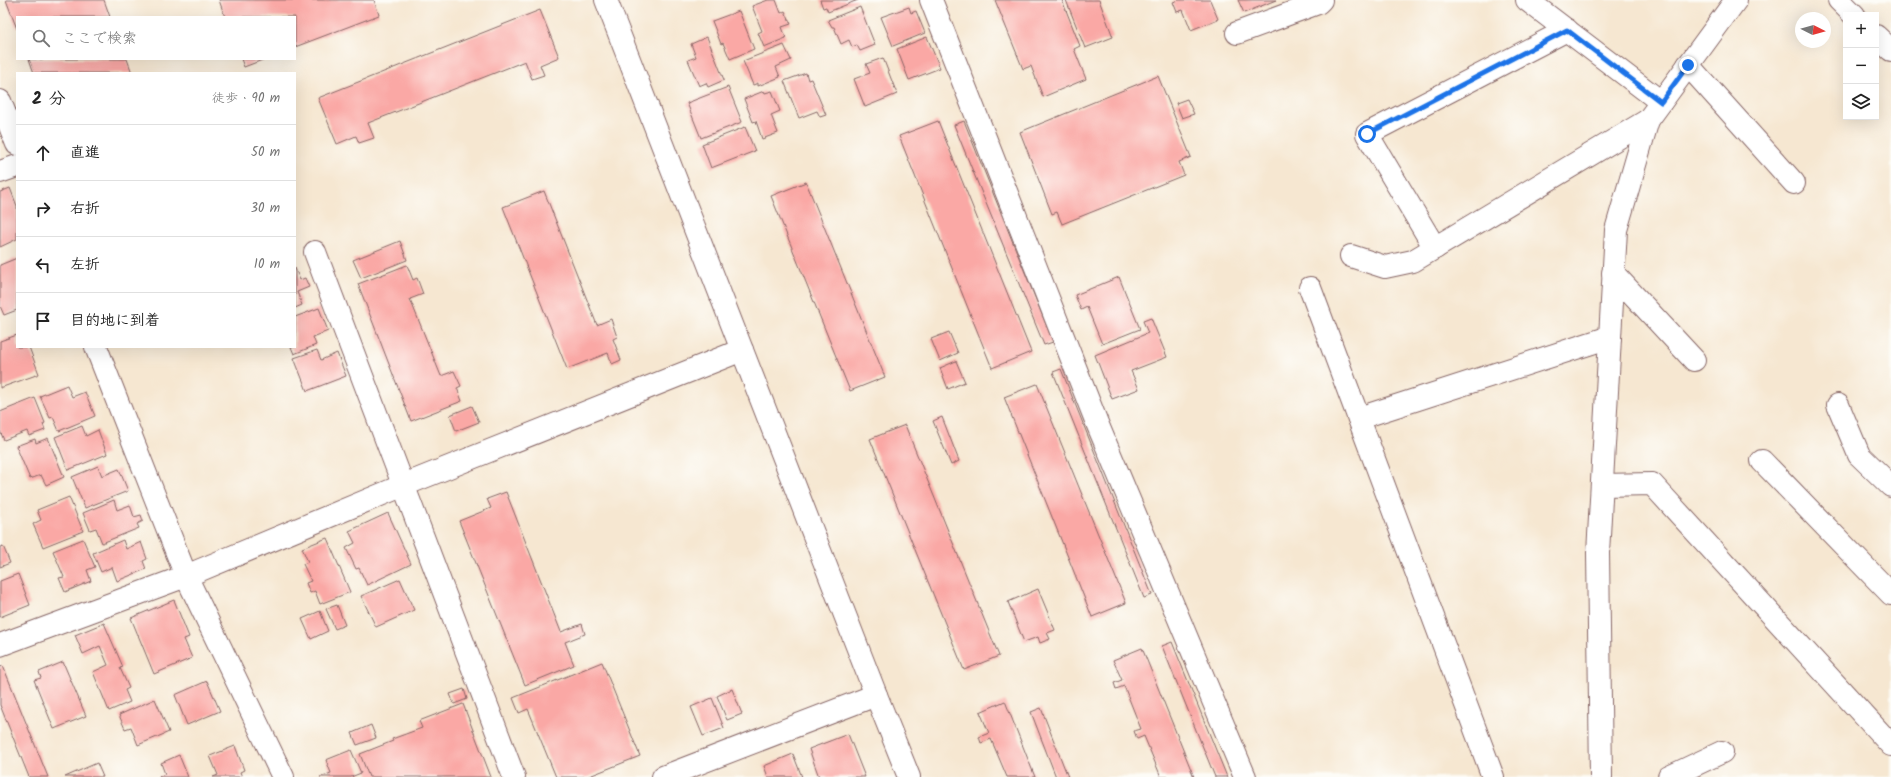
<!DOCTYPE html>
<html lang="ja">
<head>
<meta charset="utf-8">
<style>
  body { margin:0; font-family:Kalam,"Klee One",sans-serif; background:#f6f6f6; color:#222 }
  .controls { position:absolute; right:12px; top:12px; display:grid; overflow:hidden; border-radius:0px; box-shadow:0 4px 16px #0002 }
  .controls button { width:36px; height:36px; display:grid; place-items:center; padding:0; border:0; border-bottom:1px solid #e0e0e0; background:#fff; color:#222; font:20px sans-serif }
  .compass { position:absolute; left:1795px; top:12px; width:36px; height:36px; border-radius:50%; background:#fff; box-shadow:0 4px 16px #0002; rotate:96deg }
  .stop { position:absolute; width:12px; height:12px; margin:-9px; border:3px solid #1a73e8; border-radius:50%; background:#fff }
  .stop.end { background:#1a73e8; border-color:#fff; box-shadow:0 1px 4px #0008 }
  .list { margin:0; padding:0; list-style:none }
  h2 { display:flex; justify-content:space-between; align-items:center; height:52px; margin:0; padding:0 16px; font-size:17px }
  h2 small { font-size:13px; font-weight:400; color:#767676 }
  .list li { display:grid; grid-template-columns:26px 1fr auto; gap:12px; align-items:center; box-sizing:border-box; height:56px; padding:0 16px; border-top:1px solid #e0e0e0 }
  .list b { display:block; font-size:15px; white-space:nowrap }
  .list em { font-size:13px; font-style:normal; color:#767676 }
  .icon { flex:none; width:22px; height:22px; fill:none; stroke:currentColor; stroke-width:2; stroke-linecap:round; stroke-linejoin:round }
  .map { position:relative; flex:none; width:1891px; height:777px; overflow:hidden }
  .search { position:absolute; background:#fff; box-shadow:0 4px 16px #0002; left:16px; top:16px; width:280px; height:44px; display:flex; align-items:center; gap:10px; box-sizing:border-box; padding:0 14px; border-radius:0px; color:#767676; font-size:15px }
  .panel { position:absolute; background:#fff; box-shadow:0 4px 16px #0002; left:16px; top:72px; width:280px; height:276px; border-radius:0px }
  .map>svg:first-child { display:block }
</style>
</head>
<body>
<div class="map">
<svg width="1891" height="777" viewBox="0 0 1891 777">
  <rect width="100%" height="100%" fill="#fdfcf7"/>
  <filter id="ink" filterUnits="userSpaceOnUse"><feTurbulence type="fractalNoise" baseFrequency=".025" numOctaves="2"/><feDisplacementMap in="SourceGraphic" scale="8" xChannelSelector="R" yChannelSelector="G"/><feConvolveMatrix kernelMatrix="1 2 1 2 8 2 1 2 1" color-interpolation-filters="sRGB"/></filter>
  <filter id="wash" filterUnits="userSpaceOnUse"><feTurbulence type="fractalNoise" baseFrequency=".012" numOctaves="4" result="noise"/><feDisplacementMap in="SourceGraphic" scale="16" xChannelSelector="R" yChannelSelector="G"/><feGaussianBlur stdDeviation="0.9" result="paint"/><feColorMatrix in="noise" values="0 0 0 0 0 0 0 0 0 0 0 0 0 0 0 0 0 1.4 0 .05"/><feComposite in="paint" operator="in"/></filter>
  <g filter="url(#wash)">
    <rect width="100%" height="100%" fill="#f6e7d1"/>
    <g id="blocks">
      <g fill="#faa8a5">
        <path d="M 6,0 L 104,0 L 110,17 L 17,17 L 17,29 Z"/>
        <path d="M 219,0 L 374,0 L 379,15 L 295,47 L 295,17 L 225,17 Z"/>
        <path d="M 768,0 L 776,0 L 781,13 L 785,11 L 791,24 L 782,27 L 786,38 L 764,47 L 758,33 L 762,31 L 752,6 Z"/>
        <path d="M 820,0 L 858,0 L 828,12 L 826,7 L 823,8 Z"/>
        <path d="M 995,0 L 1062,0 L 1080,46 L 1074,49 L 1086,79 L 1043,97 L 1031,66 L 1023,69 Z"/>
        <path d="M 1066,0 L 1099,0 L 1113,37 L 1085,48 Z"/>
        <path d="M 1179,0 L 1210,0 L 1218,19 L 1191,30 L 1183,10 L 1177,12 L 1173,2 Z"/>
        <path d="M 1238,0 L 1276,0 L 1244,13 Z"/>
        <path d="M 860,7 L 875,45 L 860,51 L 857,45 L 852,47 L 849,40 L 841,44 L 834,27 L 832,27 L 828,20 Z"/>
        <path d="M 909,7 L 911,13 L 916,11 L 925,33 L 893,46 L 881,17 Z"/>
        <path d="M 540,10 L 559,57 L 540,65 L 544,75 L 532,79 L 525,61 L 368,123 L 374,138 L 359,143 L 356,136 L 337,144 L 318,98 Z"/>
        <path d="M 739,11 L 754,49 L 730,59 L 723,43 L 721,44 L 712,21 Z"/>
        <path d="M 707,37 L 724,80 L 708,87 L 706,83 L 699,86 L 688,60 L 696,57 L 691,44 Z"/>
        <path d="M 927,37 L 940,68 L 909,80 L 897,49 Z"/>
        <path d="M 784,45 L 791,60 L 776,67 L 780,77 L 758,86 L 758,83 L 753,85 L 743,61 Z"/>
        <path d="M 883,58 L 897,94 L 865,107 L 854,79 L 870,73 L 866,64 Z"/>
        <path d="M 29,59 L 127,59 L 132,73 L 34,73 Z"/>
        <path d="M 241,59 L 265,59 L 244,67 Z"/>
        <path d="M 806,73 L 808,80 L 811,79 L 826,115 L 820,117 L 817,111 L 799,118 L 784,81 Z"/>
        <path d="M 1158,76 L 1191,157 L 1179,162 L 1184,175 L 1062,224 L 1057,212 L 1052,214 L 1020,132 Z"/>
        <path d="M 728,87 L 742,122 L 701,138 L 687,103 Z"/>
        <path d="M 764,91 L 765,93 L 772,91 L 780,111 L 771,115 L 778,133 L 762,139 L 756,121 L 753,122 L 744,99 Z"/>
        <path d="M 1187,99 L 1194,114 L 1182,118 L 1176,103 Z"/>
        <path d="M 938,121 L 1031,352 L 992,368 L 899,136 Z"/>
        <path d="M 964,121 L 1053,342 L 1044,345 L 954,125 Z"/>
        <path d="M 745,127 L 755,151 L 711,168 L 702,144 Z"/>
        <path d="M 806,182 L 885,377 L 850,391 L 771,196 Z"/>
        <path d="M 10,188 L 17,206 L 17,239 L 0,247 L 0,192 Z"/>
        <path d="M 544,191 L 597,325 L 611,319 L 617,337 L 613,339 L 621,360 L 612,364 L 608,353 L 567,369 L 503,207 Z"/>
        <path d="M 400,241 L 407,260 L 361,278 L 353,260 Z"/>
        <path d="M 17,258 L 17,310 L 4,315 L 0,306 L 0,265 Z"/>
        <path d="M 407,265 L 413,280 L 417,278 L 423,294 L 410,299 L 441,376 L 454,371 L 461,386 L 457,388 L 462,401 L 411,421 L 358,284 Z"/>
        <path d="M 295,268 L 300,280 L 305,278 L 309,287 L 297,292 L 302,305 L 295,308 Z"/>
        <path d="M 1119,277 L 1140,329 L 1102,344 L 1087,307 L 1081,310 L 1075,295 Z"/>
        <path d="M 319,308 L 328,331 L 313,337 L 316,345 L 294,354 L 291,347 L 295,347 L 295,317 Z"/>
        <path d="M 1151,318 L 1167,357 L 1131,371 L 1139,389 L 1112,399 L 1095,355 L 1148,333 L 1143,321 Z"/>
        <path d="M 949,332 L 958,353 L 940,361 L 931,339 Z"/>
        <path d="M 17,335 L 17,347 L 29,347 L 39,374 L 0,388 L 0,341 Z"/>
        <path d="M 317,350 L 321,360 L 337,353 L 346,376 L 307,391 L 294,358 Z"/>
        <path d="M 956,361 L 965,382 L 948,389 L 940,368 Z"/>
        <path d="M 1061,369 L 1152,595 L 1144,598 L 1053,372 Z"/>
        <path d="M 1037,384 L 1126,603 L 1092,617 L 1004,397 Z"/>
        <path d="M 67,385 L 72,397 L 85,392 L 95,416 L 59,431 L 53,417 L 50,418 L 40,396 Z"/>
        <path d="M 35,398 L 45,423 L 43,424 L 45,430 L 29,436 L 27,431 L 4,440 L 0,431 L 0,412 Z"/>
        <path d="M 472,406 L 479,422 L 456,431 L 450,415 Z"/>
        <path d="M 942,417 L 959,461 L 951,465 L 933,421 Z"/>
        <path d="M 905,425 L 999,656 L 964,670 L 870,439 Z"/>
        <path d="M 82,426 L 86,436 L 98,430 L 107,454 L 68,470 L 55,437 Z"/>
        <path d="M 48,438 L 64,477 L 46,485 L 41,475 L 30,479 L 16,446 L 35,439 L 36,443 Z"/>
        <path d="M 98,466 L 102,476 L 119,469 L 128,491 L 85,508 L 72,477 Z"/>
        <path d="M 506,492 L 561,632 L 582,624 L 585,634 L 565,642 L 574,665 L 525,685 L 459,521 L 491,508 L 487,499 Z"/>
        <path d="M 69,497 L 83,531 L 43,547 L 33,524 L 41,520 L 37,510 Z"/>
        <path d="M 114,500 L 117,510 L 130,505 L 134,517 L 141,515 L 143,521 L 137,524 L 139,528 L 102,543 L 96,528 L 90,530 L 83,513 Z"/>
        <path d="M 388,513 L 411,564 L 367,585 L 359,568 L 356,569 L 346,548 L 355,543 L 349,531 Z"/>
        <path d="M 327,538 L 350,592 L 320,604 L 315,591 L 310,593 L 306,583 L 311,581 L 303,564 L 308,562 L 302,548 Z"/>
        <path d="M 83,539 L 95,567 L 87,570 L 91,581 L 65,592 L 59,578 L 64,577 L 53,551 Z"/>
        <path d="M 123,540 L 126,549 L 141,542 L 147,559 L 143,561 L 146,569 L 117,581 L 112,567 L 101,572 L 93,553 Z"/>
        <path d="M 3,546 L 10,563 L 0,567 L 0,547 Z"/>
        <path d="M 18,574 L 30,605 L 0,617 L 0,581 Z"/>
        <path d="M 400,579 L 414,610 L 376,627 L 361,596 Z"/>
        <path d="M 1038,589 L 1055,630 L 1047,633 L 1050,639 L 1040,643 L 1038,637 L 1024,642 L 1008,602 Z"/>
        <path d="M 174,600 L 189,637 L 184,639 L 192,658 L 154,674 L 131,618 Z"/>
        <path d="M 337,605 L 345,625 L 335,629 L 326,609 Z"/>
        <path d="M 320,611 L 328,631 L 311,639 L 302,619 Z"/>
        <path d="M 104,623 L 123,667 L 120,668 L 129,688 L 125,690 L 130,702 L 109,711 L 93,672 L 108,665 L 100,646 L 83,654 L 75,635 Z"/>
        <path d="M 1172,642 L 1227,777 L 1215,777 L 1162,646 Z"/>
        <path d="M 1142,648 L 1194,777 L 1161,777 L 1144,736 L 1137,739 L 1134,731 L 1141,729 L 1124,686 L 1116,689 L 1114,683 L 1122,680 L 1113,660 Z"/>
        <path d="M 63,662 L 86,716 L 54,729 L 34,680 L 41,678 L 39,672 Z"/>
        <path d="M 602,662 L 640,756 L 587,777 L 556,777 L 528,709 L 519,713 L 513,698 Z"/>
        <path d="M 3,666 L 48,777 L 29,777 L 0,705 L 0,667 Z"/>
        <path d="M 207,681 L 220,711 L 187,725 L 175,695 Z"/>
        <path d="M 464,689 L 467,699 L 454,704 L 450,694 Z"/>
        <path d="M 732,689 L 742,714 L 727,720 L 717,696 Z"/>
        <path d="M 712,698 L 724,728 L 703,736 L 691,707 Z"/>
        <path d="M 155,699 L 169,732 L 138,745 L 131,727 L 125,729 L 119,715 Z"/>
        <path d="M 1005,701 L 1035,777 L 1007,777 L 991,739 L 981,743 L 979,737 L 989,733 L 980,712 Z"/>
        <path d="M 463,704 L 491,777 L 369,777 L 360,754 L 393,741 L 392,739 L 422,728 L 419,721 Z"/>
        <path d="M 1041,708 L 1068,777 L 1056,777 L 1031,712 Z"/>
        <path d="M 371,725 L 376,738 L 357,745 L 352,733 Z"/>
        <path d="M 848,734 L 865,777 L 819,777 L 809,749 Z"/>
        <path d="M 235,746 L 244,770 L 240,772 L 242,777 L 213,777 L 218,775 L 210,756 Z"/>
        <path d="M 351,750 L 361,773 L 351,777 L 320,777 L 331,773 L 326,760 Z"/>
        <path d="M 793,754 L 802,777 L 768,777 L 764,766 Z"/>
        <path d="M 179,755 L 188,777 L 158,777 L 165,774 L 161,763 Z"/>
        <path d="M 97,763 L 103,777 L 65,777 Z"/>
      </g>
    </g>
  </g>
  <g filter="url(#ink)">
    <use href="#blocks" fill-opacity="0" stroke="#866565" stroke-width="1"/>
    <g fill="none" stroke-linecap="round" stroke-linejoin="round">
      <defs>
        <g id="minor">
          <path d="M 606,0 L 876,695 L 909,777"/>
          <path d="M 931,0 L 1097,423 L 1245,777"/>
          <path d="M 1527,0 L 1661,102"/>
          <path d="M 1839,0 L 1854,15"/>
          <path d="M 1237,33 L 1318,3 L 1321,0"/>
          <path d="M 1876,36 L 1891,50"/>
          <path d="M 1688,65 L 1794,183"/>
          <path d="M 0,101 L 17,144"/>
          <path d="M 0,172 L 17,166"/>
          <path d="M 1435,248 L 1367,134 L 1567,30"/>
          <path d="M 315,252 L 514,777"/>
          <path d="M 1351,256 L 1385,267 L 1413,261 L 1648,120"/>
          <path d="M 1613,273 L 1694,360"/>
          <path d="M 1310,288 L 1493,777"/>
          <path d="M 96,347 L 186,576 L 283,777"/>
          <path d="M 1838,405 L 1859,455 L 1891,486"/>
          <path d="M 1359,418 L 1610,337"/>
          <path d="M 1762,461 L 1891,594"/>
          <path d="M 1602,485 L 1652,484 L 1891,745"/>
          <path d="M 0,645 L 186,576 L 404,485 L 742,350"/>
          <path d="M 663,777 L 876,695"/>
          <path d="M 1601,777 L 1598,553 L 1616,230 L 1648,120 L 1736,0"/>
          <path d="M 1669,777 L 1722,752"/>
        </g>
      </defs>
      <use href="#minor" stroke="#866565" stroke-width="24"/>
      <use href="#minor" stroke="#fff" stroke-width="22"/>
    </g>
  </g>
  <g fill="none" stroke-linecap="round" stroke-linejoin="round" filter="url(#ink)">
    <path stroke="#1a73e8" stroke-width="5" d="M 1367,134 L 1567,30 L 1661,102 L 1688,65"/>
  </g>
</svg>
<div class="controls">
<button>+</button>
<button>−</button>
<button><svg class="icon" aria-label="layers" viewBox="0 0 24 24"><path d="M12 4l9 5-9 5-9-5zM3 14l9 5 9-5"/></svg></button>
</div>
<svg class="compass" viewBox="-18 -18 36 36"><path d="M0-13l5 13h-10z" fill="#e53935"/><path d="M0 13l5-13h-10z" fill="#767676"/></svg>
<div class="stop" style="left:1367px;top:134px"></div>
<div class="stop end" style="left:1688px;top:65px"></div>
<div class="search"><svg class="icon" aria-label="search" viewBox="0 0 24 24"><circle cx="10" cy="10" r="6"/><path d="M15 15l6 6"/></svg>ここで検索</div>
<section class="panel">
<h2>2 分<small>徒歩 · 90 m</small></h2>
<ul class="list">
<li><svg class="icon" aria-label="ahead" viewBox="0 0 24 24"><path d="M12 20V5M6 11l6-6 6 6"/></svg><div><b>直進</b></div><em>50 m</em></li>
<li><svg class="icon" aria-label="right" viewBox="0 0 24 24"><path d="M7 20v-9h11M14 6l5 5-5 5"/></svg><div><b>右折</b></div><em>30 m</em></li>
<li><svg class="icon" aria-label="left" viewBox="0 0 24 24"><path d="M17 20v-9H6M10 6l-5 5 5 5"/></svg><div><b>左折</b></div><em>10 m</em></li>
<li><svg class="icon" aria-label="arrive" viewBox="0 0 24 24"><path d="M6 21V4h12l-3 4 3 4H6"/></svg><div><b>目的地に到着</b></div></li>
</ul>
</section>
</div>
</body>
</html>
